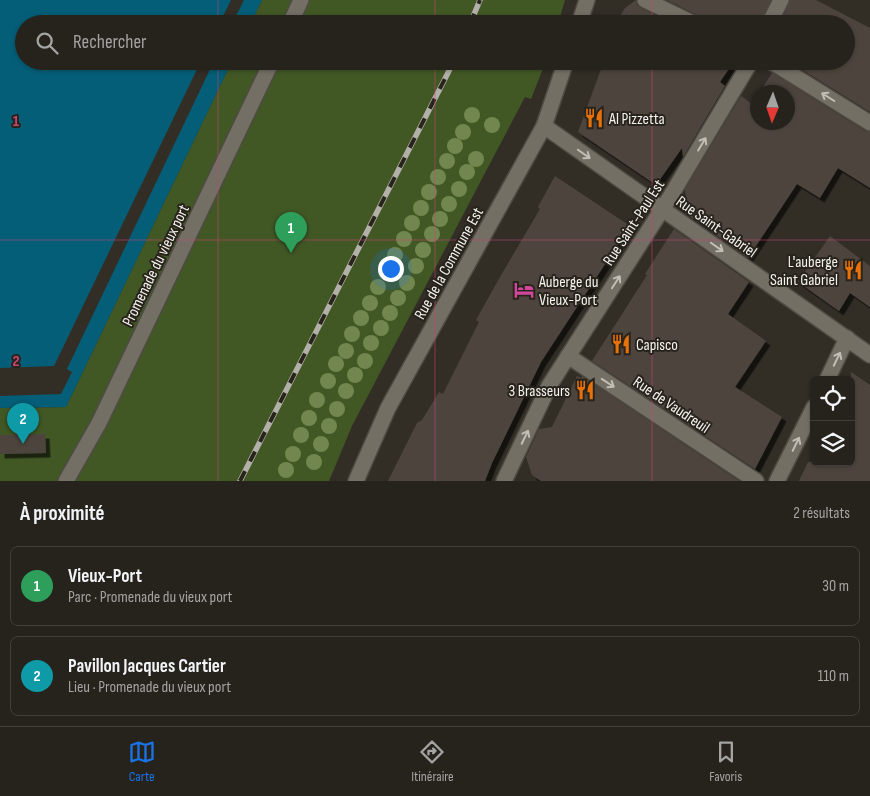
<!DOCTYPE html>
<html lang="fr">
<head>
<meta charset="utf-8">
<style>
  body { margin:0; font-family:"Sofia Sans Condensed",sans-serif; background:#2e2a25; color:#f1f3f6 }
  .controls { position:absolute; right:15px; bottom:15px; display:grid; overflow:hidden; border-radius:8px; box-shadow:0 1px 4px #0004 }
  .controls button { width:45px; height:45px; display:grid; place-items:center; padding:0; border:0; border-bottom:1px solid #423f3b; background:#26221c; color:#f1f3f6; font:25px sans-serif }
  .compass { position:absolute; left:750px; top:85px; width:45px; height:45px; border-radius:50%; background:#26221c; box-shadow:0 1px 4px #0004; rotate:182deg }
  .you { position:absolute; left:390px; top:268px; width:18px; height:18px; margin:-12px; border:4px solid #fff; border-radius:50%; background:#1a73e8; box-shadow:0 0 0 8px #1a73e833 }
  .badge { display:grid; place-items:center; width:32px; height:32px; border-radius:50%; background:#1a73e8; color:#fff; font-size:16px; font-weight:700 }
  .pin { position:absolute; translate:-50% -41px; filter:drop-shadow(0 1px 2px #0008) }
  .pin::after { content:''; position:absolute; top:26px; width:18px; height:15px; background:inherit; clip-path:polygon(0 0,100% 0,50% 100%) }
  .list { margin:0; padding:0; list-style:none }
  h2 { display:flex; justify-content:space-between; align-items:center; height:65px; margin:0; padding:0 20px; font-size:21px }
  h2 small { font-size:16px; font-weight:400; color:#a4a4a3 }
  .list li { display:grid; grid-template-columns:32px 1fr auto; gap:15px; align-items:center; box-sizing:border-box; height:80px; margin:0 10px 10px; padding:0 10px; border:1px solid #423f3b; border-radius:8px }
  .list b { display:block; font-size:19px; white-space:nowrap }
  .list p { margin:0; font-size:16px; white-space:nowrap; color:#a4a4a3 }
  .list em { font-size:16px; font-style:normal; color:#a4a4a3 }
  .icon { flex:none; width:28px; height:28px; fill:none; stroke:currentColor; stroke-width:2; stroke-linecap:round; stroke-linejoin:round }
  .map { position:relative; flex:none; width:870px; height:481px; overflow:hidden }
  .search { position:absolute; background:#26221c; box-shadow:0 1px 4px #0004; left:15px; right:15px; top:15px; height:55px; display:flex; align-items:center; gap:12px; box-sizing:border-box; padding:0 18px; border-radius:28px; color:#a4a4a3; font-size:19px }
  .sheet { height:245px; background:#26221c }
  nav { display:flex; justify-content:space-around; align-items:center; box-sizing:border-box; height:70px; border-top:1px solid #423f3b; background:#26221c; font-size:14px; color:#a4a4a3 }
  nav a { display:grid; justify-items:center; gap:2px }
  nav .on { color:#1a73e8 }
  .map>svg:first-child { display:block }
</style>
</head>
<body>
<div class="map">
<svg width="870" height="481" viewBox="0 0 870 481">
  <defs>
    <filter id="shadow"><feDropShadow dx="4.5" dy="4.5" stdDeviation="0" flood-color="#0009"/></filter>
  </defs>
  <rect width="100%" height="100%" fill="#322e26"/>
  <g fill="#415825">
    <path d="M 262,0 L 565,0 L 558,24 L 250,24 Z"/>
    <path d="M 232,61 L 546,61 L 531,99 L 525,97 L 352,426 L 329,481 L 0,481 L 0,408 L 66,407 Z"/>
  </g>
  <path fill="#045e77" d="M 0,0 L 262,0 L 250,24 L 24,24 L 24,61 L 232,61 L 66,407 L 0,408 Z"/>
  <g fill="#322e26">
    <path d="M 231,0 L 244,0 L 232,24 L 219,24 Z"/>
    <path d="M 201,61 L 214,61 L 67,369 L 72,372 L 61,394 L 0,396 L 0,368 L 54,366 Z"/>
  </g>
  <g fill="#4d453e" filter="url(#shadow)">
    <path d="M 636,0 L 637,5 L 641,8 L 673,24 L 615,24 L 625,8 Z"/>
    <path d="M 667,0 L 771,0 L 760,24 L 704,24 L 703,19 L 699,16 Z"/>
    <path d="M 790,0 L 816,0 L 870,28 L 870,112 L 788,61 L 846,61 L 846,24 L 780,24 Z"/>
    <path d="M 604,61 L 734,61 L 720,82 L 725,86 L 683,157 L 682,148 L 656,185 L 578,132 Z"/>
    <path d="M 772,73 L 865,131 L 870,132 L 870,188 L 838,168 L 820,198 L 797,184 L 748,258 L 685,213 L 687,210 L 685,189 L 741,96 L 752,104 L 758,96 L 758,122 L 788,122 L 788,92 L 760,92 Z"/>
    <path d="M 555,176 L 630,226 L 541,362 L 492,463 L 485,481 L 388,481 L 417,423 L 422,420 L 439,392 L 443,394 L 479,322 L 476,320 L 500,277 L 540,209 L 538,207 Z"/>
    <path d="M 674,229 L 749,282 L 728,314 L 766,341 L 735,387 L 782,417 L 755,469 L 592,361 L 647,275 L 645,274 Z"/>
    <path d="M 830,236 L 870,266 L 870,307 L 850,293 L 839,311 L 798,282 Z"/>
    <path d="M 851,372 L 870,385 L 870,481 L 799,481 L 808,462 L 851,462 Z"/>
    <path d="M 577,376 L 581,378 L 582,376 L 739,481 L 541,481 L 532,475 L 526,457 L 539,429 L 552,427 Z"/>
    <path d="M 45,434 L 46,453 L 0,454 L 0,435 Z"/>
  </g>
  <g fill="none" stroke-linecap="round" stroke-linejoin="round">
    <defs>
      <g id="street">
        <path d="M 645,0 L 695,24"/>
        <path d="M 290,24 L 301,0"/>
        <path d="M 769,24 L 781,0"/>
        <path d="M 770,61 L 870,123"/>
        <path d="M 544,126 L 870,355"/>
        <path d="M 568,356 L 756,481"/>
        <path d="M 827,380 L 847,338"/>
        <path d="M 66,481 L 99,423 L 272,61"/>
        <path d="M 504,481 L 549,386 L 670,197 L 751,61"/>
        <path d="M 777,481 L 814,407"/>
      </g>
      <g id="secondary">
        <path d="M 579,24 L 587,0"/>
        <path d="M 356,481 L 388,408 L 544,126 L 566,61"/>
      </g>
    </defs>
    <use href="#street" stroke="#4e4b43" stroke-width="18"/>
    <use href="#secondary" stroke="#4e4b43" stroke-width="18"/>
    <use href="#street" stroke="#746f65" stroke-width="15"/>
    <use href="#secondary" stroke="#746f65" stroke-width="15"/>
    <defs>
      <g id="rail">
        <path d="M 470,24 L 480,0"/>
        <path d="M 240,481 L 454,61"/>
      </g>
    </defs>
    <use href="#rail" stroke="#b3b0aa" stroke-width="5.5"/>
    <use href="#rail" stroke="#28241c" stroke-width="4" stroke-dasharray="11" stroke-linecap="butt"/>
  </g>
  <g fill="#71874f">
    <circle cx="472" cy="115" r="8"/>
    <circle cx="492" cy="125" r="8"/>
    <circle cx="463" cy="132" r="8"/>
    <circle cx="455" cy="146" r="8"/>
    <circle cx="476" cy="159" r="8"/>
    <circle cx="447" cy="161" r="8"/>
    <circle cx="467" cy="172" r="8"/>
    <circle cx="438" cy="177" r="8"/>
    <circle cx="459" cy="189" r="8"/>
    <circle cx="429" cy="192" r="8"/>
    <circle cx="449" cy="204" r="8"/>
    <circle cx="421" cy="208" r="8"/>
    <circle cx="440" cy="219" r="8"/>
    <circle cx="412" cy="223" r="8"/>
    <circle cx="432" cy="234" r="8"/>
    <circle cx="404" cy="239" r="8"/>
    <circle cx="423" cy="250" r="8"/>
    <circle cx="395" cy="255" r="8"/>
    <circle cx="416" cy="266" r="8"/>
    <circle cx="386" cy="272" r="8"/>
    <circle cx="407" cy="283" r="8"/>
    <circle cx="378" cy="287" r="8"/>
    <circle cx="398" cy="298" r="8"/>
    <circle cx="370" cy="303" r="8"/>
    <circle cx="390" cy="313" r="8"/>
    <circle cx="361" cy="318" r="8"/>
    <circle cx="381" cy="328" r="8"/>
    <circle cx="352" cy="334" r="8"/>
    <circle cx="371" cy="343" r="8"/>
    <circle cx="346" cy="351" r="8"/>
    <circle cx="365" cy="361" r="8"/>
    <circle cx="336" cy="364" r="8"/>
    <circle cx="355" cy="375" r="8"/>
    <circle cx="328" cy="381" r="8"/>
    <circle cx="346" cy="391" r="8"/>
    <circle cx="317" cy="400" r="8"/>
    <circle cx="337" cy="409" r="8"/>
    <circle cx="309" cy="418" r="8"/>
    <circle cx="329" cy="426" r="8"/>
    <circle cx="301" cy="435" r="8"/>
    <circle cx="321" cy="444" r="8"/>
    <circle cx="293" cy="454" r="8"/>
    <circle cx="314" cy="462" r="8"/>
    <circle cx="286" cy="470" r="8"/>
  </g>
  <defs><path id="oneway-shaft" d="M-6 0H5M1.5-3L5.5 0L1.5 3" fill="none" stroke-width="1.6" stroke-linecap="round" stroke-linejoin="round" transform="scale(1.25)"/></defs>
  <g stroke="#c1beb6">
    <use href="#oneway-shaft" transform="translate(828 97) rotate(-148)"/>
    <use href="#oneway-shaft" transform="translate(702 144) rotate(-59)"/>
    <use href="#oneway-shaft" transform="translate(584 154) rotate(35)"/>
    <use href="#oneway-shaft" transform="translate(717 247) rotate(35)"/>
    <use href="#oneway-shaft" transform="translate(616 282) rotate(-57)"/>
    <use href="#oneway-shaft" transform="translate(837 359) rotate(-64)"/>
    <use href="#oneway-shaft" transform="translate(608 383) rotate(34)"/>
    <use href="#oneway-shaft" transform="translate(525 437) rotate(-64)"/>
    <use href="#oneway-shaft" transform="translate(796 444) rotate(-64)"/>
  </g>
  <path fill="none" stroke="#cc4478" stroke-width="1" stroke-opacity="0.55" d="M 218,0 L 218,24M 435,0 L 435,24M 652,0 L 652,24M 218,61 L 218,481M 435,61 L 435,481M 652,61 L 652,481M 0,240 L 870,240"/>
  <defs>
    <symbol id="restaurant-bare" viewBox="-9 -9 18 18"><path d="M-5-6h1v4h1v-4h1v4h1v-4h1v5L-1.5 .5V6h-2V.5L-5-1ZM5-6V6H3V1.5H1.5Q1.5-4 5-6Z" fill="#e8710a" stroke="#28241c" stroke-width="2.5" paint-order="stroke"/></symbol>
    <symbol id="hotel-bare" viewBox="-9 -9 18 18"><path d="M-6-4.5h1.5V1H6V5H4.5V3h-9V5H-6ZM-4 0a1.8 1.8 0 1 1 3.6 0ZM.5 0V-2.5h3Q6-2.5 6 0Z" fill="#d1479c" stroke="#28241c" stroke-width="2.5" paint-order="stroke"/></symbol>
  </defs>
  <g fill-rule="evenodd">
    <use href="#restaurant-bare" x="580" y="104" width="28" height="28"/>
    <use href="#restaurant-bare" x="839" y="256" width="28" height="28"/>
    <use href="#hotel-bare" x="510" y="276" width="28" height="28"/>
    <use href="#restaurant-bare" x="607" y="330" width="28" height="28"/>
    <use href="#restaurant-bare" x="571" y="376" width="28" height="28"/>
  </g>
  <g text-anchor="middle" stroke-width="4" stroke-linejoin="round" paint-order="stroke">
    <g font-size="16" fill="#f4f2ec" stroke="#28241c" text-anchor="start">
      <text x="609" y="124">Al Pizzetta</text>
      <text x="838" y="267" text-anchor="end">L'auberge<tspan x="838" dy="18">Saint Gabriel</tspan></text>
      <text x="539" y="287">Auberge du<tspan x="539" dy="18">Vieux-Port</tspan></text>
      <text x="636" y="350">Capisco</text>
      <text x="570" y="396" text-anchor="end">3 Brasseurs</text>
    </g>
    <g font-size="16" fill="#f4f2ec" stroke="#28241c">
      <text transform="translate(633 222) rotate(-57)" y="6">Rue Saint-Paul Est</text>
      <text transform="translate(717 226) rotate(35)" y="6">Rue Saint-Gabriel</text>
      <text transform="translate(448 263) rotate(-61)" y="6">Rue de la Commune Est</text>
      <text transform="translate(155 265) rotate(-64)" y="6">Promenade du vieux port</text>
      <text transform="translate(672 404) rotate(34)" y="6">Rue de Vaudreuil</text>
    </g>
  </g>
  <g font-size="16" text-anchor="middle" font-weight="bold" fill="#cc4478" stroke="#28241c" stroke-width="4" stroke-linejoin="round" paint-order="stroke">
    <text x="16" y="126">1</text>
    <text x="16" y="366">2</text>
  </g>
</svg>
<div class="controls">
<button><svg class="icon" aria-label="locate" viewBox="0 0 24 24"><circle cx="12" cy="12" r="6"/><path d="M12 2v4M12 18v4M2 12h4M18 12h4"/></svg></button>
<button><svg class="icon" aria-label="layers" viewBox="0 0 24 24"><path d="M12 4l9 5-9 5-9-5zM3 14l9 5 9-5"/></svg></button>
</div>
<svg class="compass" viewBox="-18 -18 36 36"><path d="M0-13l5 13h-10z" fill="#e53935"/><path d="M0 13l5-13h-10z" fill="#a4a4a3"/></svg>
<div class="you"></div>
<div class="pin badge" style="left:291px;top:253px;background:#2e9e5b">1</div>
<div class="pin badge" style="left:23px;top:444px;background:#0f9aa8">2</div>
<div class="search"><svg class="icon" aria-label="search" viewBox="0 0 24 24"><circle cx="10" cy="10" r="6"/><path d="M15 15l6 6"/></svg>Rechercher</div>
</div>
<section class="sheet">
<h2>À proximité<small>2 résultats</small></h2>
<ul class="list">
<li><span class="badge" style="background:#2e9e5b">1</span><div><b>Vieux-Port</b><p>Parc · Promenade du vieux port</p></div><em>30 m</em></li>
<li><span class="badge" style="background:#0f9aa8">2</span><div><b>Pavillon Jacques Cartier</b><p>Lieu · Promenade du vieux port</p></div><em>110 m</em></li>
</ul>
</section>
<nav>
<a class="on"><svg class="icon" aria-label="map" viewBox="0 0 24 24"><path d="M3 6l6-2 6 2 6-2v14l-6 2-6-2-6 2zM9 4v14M15 6v14"/></svg>Carte</a>
<a><svg class="icon" aria-label="directions" viewBox="0 0 24 24"><path d="M12 3l9 9-9 9-9-9zM9 14v-3h6M13 9l2 2-2 2"/></svg>Itinéraire</a>
<a><svg class="icon" aria-label="saved" viewBox="0 0 24 24"><path d="M7 4h10v16l-5-4-5 4z"/></svg>Favoris</a>
</nav>
</body>
</html>
